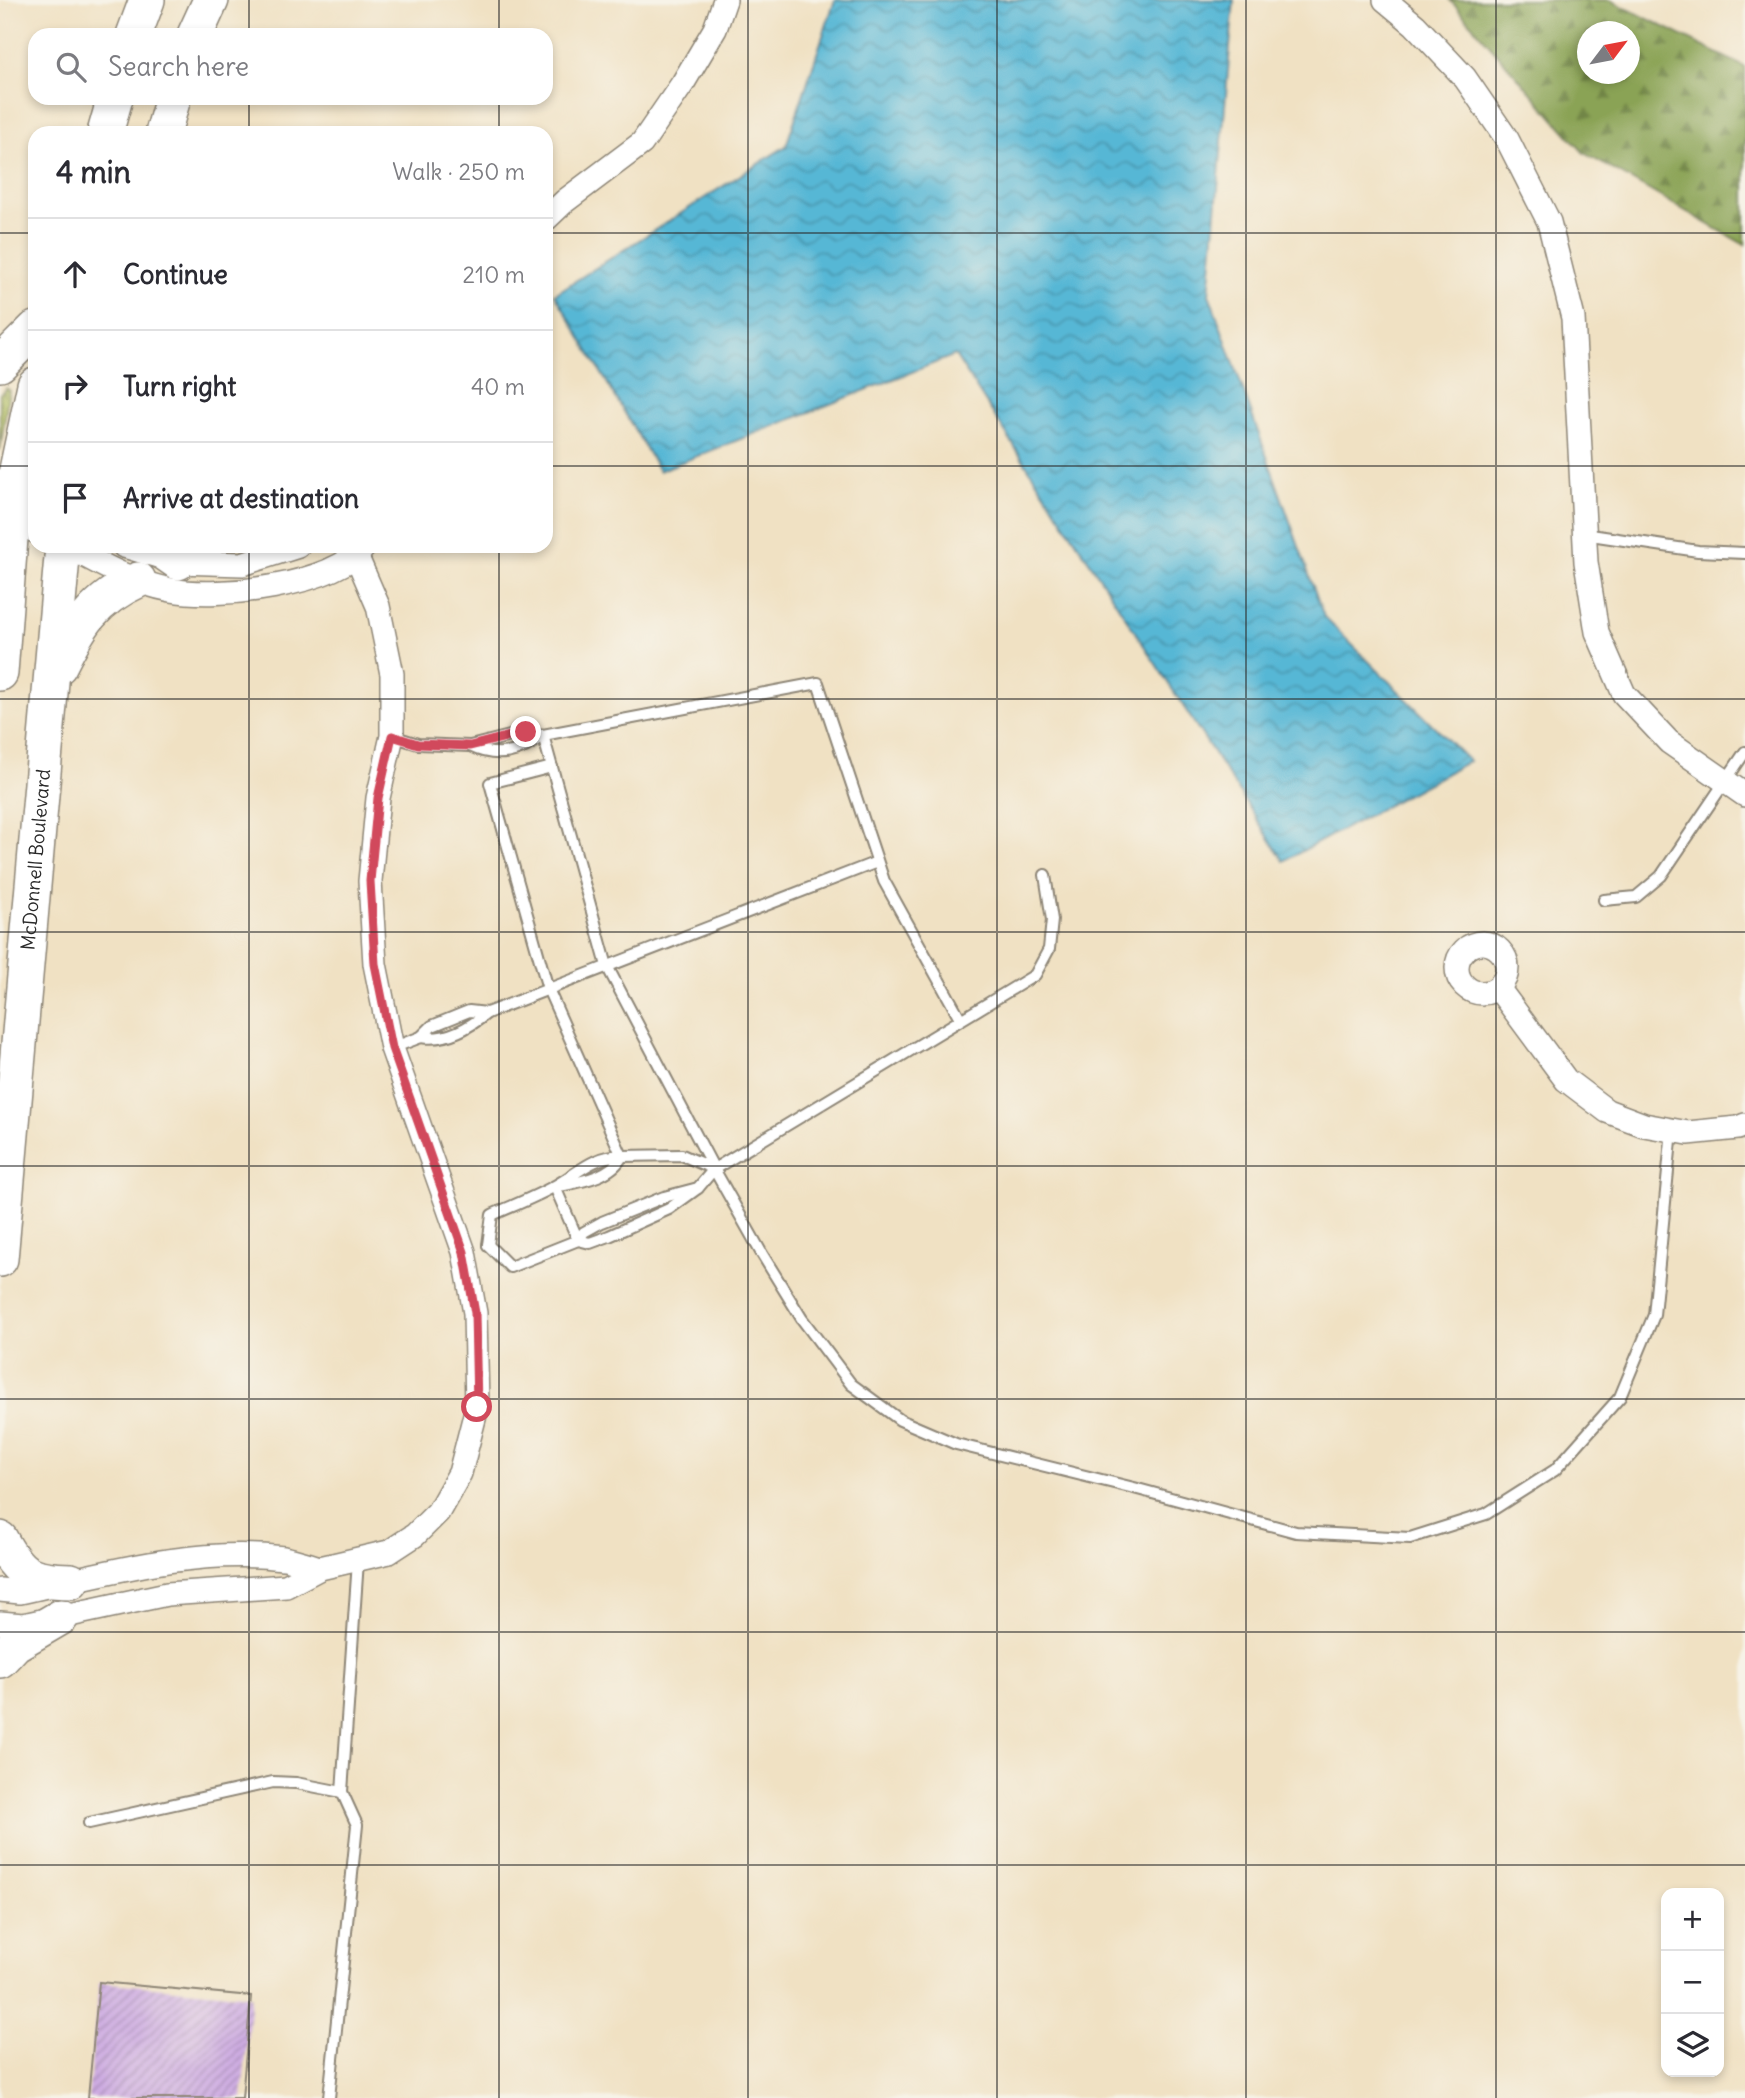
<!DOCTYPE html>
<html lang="en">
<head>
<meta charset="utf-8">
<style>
  body { margin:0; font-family:Delius,sans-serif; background:#f2f2f3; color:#2b2b33 }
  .controls { position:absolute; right:21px; bottom:21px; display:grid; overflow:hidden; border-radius:14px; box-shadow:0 4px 10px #0003 }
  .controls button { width:63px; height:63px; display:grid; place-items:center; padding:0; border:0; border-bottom:2px solid #e1e1e2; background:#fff; color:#2b2b33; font:35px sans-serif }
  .compass { position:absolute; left:1577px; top:21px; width:63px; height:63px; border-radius:50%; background:#fff; box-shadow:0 4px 10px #0003; rotate:58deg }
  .stop { position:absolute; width:21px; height:21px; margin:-16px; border:5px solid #d1495b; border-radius:50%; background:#fff }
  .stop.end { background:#d1495b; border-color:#fff; box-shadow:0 2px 7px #0008 }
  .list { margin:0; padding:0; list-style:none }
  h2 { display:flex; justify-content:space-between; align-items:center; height:91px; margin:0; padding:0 28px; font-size:30px }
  h2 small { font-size:23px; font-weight:400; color:#7c7c81 }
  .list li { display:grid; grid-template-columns:46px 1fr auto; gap:21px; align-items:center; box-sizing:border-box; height:112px; padding:0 28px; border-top:2px solid #e1e1e2 }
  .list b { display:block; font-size:26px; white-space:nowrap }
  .list em { font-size:23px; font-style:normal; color:#7c7c81 }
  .icon { flex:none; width:38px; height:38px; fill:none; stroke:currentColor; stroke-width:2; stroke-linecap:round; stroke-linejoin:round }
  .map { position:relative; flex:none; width:1745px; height:2098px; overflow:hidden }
  .search { position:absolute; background:#fff; box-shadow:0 4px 10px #0003; left:28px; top:28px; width:525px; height:77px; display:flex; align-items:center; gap:18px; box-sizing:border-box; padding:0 24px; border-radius:21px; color:#7c7c81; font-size:26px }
  .panel { position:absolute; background:#fff; box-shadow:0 4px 10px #0003; left:28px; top:126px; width:525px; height:427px; border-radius:21px }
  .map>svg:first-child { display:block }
</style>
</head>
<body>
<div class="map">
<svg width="1745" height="2098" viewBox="0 0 1745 2098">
  <defs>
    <pattern id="grass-tufts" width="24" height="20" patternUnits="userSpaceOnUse" patternTransform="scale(1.75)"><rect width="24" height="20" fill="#aebb5c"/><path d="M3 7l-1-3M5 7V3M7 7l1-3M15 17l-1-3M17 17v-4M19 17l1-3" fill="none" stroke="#8e984c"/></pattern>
    <pattern id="forest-firs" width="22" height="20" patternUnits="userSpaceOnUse" patternTransform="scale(1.75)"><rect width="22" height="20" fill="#8aa354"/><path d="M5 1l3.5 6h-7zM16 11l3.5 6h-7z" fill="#718546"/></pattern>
    <pattern id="water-waves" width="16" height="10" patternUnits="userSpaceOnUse" patternTransform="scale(1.75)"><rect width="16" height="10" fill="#57b7d5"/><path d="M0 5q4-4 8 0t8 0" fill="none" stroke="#4895ad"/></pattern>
    <pattern id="building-hatch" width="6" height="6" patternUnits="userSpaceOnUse" patternTransform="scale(1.75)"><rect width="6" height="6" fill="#cdabe2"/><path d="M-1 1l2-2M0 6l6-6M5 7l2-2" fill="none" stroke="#a78bb7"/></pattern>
  </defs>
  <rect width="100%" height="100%" fill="#f7f3e8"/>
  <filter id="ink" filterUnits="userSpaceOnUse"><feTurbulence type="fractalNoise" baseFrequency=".0143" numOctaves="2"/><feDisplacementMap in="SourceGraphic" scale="14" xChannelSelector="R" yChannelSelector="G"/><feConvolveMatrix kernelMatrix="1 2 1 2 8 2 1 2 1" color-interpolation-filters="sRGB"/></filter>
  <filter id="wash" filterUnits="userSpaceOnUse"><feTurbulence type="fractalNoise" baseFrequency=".00686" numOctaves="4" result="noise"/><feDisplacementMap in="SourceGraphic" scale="28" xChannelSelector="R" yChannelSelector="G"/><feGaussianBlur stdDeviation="1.57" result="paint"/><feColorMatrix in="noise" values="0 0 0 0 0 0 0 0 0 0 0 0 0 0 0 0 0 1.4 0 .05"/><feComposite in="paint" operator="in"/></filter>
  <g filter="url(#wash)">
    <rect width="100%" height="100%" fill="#f0e1c3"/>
    <path fill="url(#grass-tufts)" stroke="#6c7344" stroke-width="2" d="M 6,388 L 9,390 L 0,450 L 0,394 Z"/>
    <path fill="url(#forest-firs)" stroke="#5a6740" stroke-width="2" fill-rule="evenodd" d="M 1450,0 L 1610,0 L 1745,67 L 1745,245 L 1584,153 ZM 1588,32 L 1630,32 L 1630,74 L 1588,74 Z"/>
    <path fill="url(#water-waves)" stroke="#417180" stroke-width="2" d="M 835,0 L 1234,0 L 1209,294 L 1324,617 L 1469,761 L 1284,861 L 955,355 L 659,471 L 555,294 L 786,146 Z"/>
    <g id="blocks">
      <path fill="url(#building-hatch)" d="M 99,1982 L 251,1996 L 242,2098 L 88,2098 Z"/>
    </g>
  </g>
  <g filter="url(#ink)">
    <use href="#blocks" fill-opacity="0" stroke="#8e8677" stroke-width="2"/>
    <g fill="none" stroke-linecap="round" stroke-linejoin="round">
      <defs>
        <g id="lane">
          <path d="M 1584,534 L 1698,551 L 1745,553"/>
          <path d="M 526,732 L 543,735 C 521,754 496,759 470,746 Z"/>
          <path d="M 392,736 L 418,744 L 470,746"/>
          <path d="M 552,767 L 490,783 L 548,989 L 622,1156 L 682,1155 L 714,1169 L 1035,975 L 1049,949 L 1052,920 L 1045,875"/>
          <path d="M 1604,900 L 1636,897 L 1661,876 L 1745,752"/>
          <path d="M 469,1011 L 487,1013 C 469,1028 445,1041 421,1037 L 432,1026 Z"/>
          <path d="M 487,1013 L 877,862"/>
          <path d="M 960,1018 L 884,881 L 818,683 L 543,735 L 607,966 L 714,1169 L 762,1254 L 802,1319 L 851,1384 L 900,1420 L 956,1444 L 1134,1488 L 1296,1532 L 1410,1538 L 1486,1514 L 1555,1470 L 1620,1397 L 1654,1315 L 1672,1130"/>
          <path d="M 392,1048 L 421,1037"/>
          <path d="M 488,1245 L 492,1215 C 512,1206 533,1198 553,1187 C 576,1175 594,1154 622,1156 C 611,1178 577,1182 555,1187 L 578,1240 L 590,1243 L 609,1236 L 669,1209 L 698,1188"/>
          <path d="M 488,1245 L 510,1267 L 578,1240 L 584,1232 L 602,1222 L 664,1197 L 698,1188 L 714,1169"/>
          <path d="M 89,1823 L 273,1782 L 296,1783 L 342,1792 L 358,1561"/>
          <path d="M 329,2098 L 357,1825 L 342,1792"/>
        </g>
        <g id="street">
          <path d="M 1385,0 L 1415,25 L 1465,78 L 1507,139 L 1549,222 L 1573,318 L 1586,562 L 1597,632 L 1624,694 L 1669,742 L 1745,795"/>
          <path d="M 546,219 L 565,201 L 642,143 L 683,83 L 715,29 L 725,0"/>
          <path d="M 0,515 L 35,531"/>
          <path d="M 67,546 C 100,564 133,583 171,590 C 219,599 333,586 365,546"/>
          <path d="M 124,546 L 178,562 L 242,564 L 298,546"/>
          <circle cx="1482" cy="968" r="25"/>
          <path d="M 1498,988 L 1566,1080 L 1607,1111 L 1644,1125 L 1688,1133 L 1738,1128 L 1745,1125"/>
          <path d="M 0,1590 L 20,1592 C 106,1573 194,1547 284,1558 C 296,1560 308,1565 320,1568"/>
          <path d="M 0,1623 L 23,1625 L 167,1594 L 286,1586 L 320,1568 L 389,1552 L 415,1535 L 438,1512 L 460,1473 L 477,1407 L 475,1313 L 464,1252 L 392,1048 L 375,964 L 370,881 L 378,798 L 392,736 L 392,674 L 378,606 L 352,546"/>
        </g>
        <g id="primary">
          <path d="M 134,35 L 147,0"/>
          <path d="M 195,35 L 211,0"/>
          <path d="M 105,133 L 115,98"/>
          <path d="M 163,133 L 173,98"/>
          <path d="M 0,364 L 35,329"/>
          <path d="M 155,546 L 178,562"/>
          <path d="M 59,666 C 80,624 94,600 138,580"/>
          <path d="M 0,673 L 14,484 L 35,385"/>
          <path id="s1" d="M 0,1259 L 63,546"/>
          <path d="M 0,1539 C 20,1576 30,1580 71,1581"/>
          <path d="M 0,1660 L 15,1644 L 61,1617"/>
        </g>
      </defs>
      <use href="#lane" stroke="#8e8677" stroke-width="14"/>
      <use href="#street" stroke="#8e8677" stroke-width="26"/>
      <use href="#primary" stroke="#8e8677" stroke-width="38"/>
      <use href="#lane" stroke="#fff" stroke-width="10"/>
      <use href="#street" stroke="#fff" stroke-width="23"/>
      <use href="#primary" stroke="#fff" stroke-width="35"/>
    </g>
  </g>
  <g fill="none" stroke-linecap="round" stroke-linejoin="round" filter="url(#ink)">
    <path stroke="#d1495b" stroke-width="9" d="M 477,1407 L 475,1313 L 464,1252 L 392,1048 L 375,964 L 370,881 L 378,798 L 392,736 L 418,744 L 470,746 L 526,732"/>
  </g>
  <path fill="none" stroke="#2b2b2b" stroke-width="2" stroke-opacity="0.55" d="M 249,0 L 249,35M 499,0 L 499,35M 748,0 L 748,2098M 997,0 L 997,2098M 1246,0 L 1246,2098M 1496,0 L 1496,2098M 249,98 L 249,133M 499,98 L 499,133M 0,233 L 35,233M 546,233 L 1745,233M 0,466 L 35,466M 546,466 L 1745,466M 249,546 L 249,2098M 499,546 L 499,2098M 0,699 L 1745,699M 0,932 L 1745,932M 0,1166 L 1745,1166M 0,1399 L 1745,1399M 0,1632 L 1745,1632M 0,1865 L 1745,1865"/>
  <g text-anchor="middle" stroke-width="5" stroke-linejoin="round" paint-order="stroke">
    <g font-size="19" fill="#2b2b2b" stroke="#f7f3e8">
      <text dy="7" stroke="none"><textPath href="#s1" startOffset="401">McDonnell Boulevard</textPath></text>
    </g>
  </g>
</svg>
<div class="controls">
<button>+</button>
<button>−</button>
<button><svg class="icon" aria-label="layers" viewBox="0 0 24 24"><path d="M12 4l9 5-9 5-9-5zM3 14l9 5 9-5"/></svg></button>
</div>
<svg class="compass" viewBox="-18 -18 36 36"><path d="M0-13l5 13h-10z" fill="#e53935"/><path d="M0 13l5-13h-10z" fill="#7c7c81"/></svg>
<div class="stop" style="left:477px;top:1407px"></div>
<div class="stop end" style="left:526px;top:732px"></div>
<div class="search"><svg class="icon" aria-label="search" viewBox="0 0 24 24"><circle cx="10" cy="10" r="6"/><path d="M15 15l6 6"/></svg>Search here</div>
<section class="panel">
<h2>4 min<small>Walk · 250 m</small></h2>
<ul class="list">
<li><svg class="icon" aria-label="ahead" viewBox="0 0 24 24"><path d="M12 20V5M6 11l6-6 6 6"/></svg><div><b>Continue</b></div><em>210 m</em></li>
<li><svg class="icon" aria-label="right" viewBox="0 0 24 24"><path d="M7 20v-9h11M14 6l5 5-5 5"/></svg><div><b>Turn right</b></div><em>40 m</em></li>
<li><svg class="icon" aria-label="arrive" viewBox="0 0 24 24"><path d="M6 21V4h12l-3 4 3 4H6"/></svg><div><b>Arrive at destination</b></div></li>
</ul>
</section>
</div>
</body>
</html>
